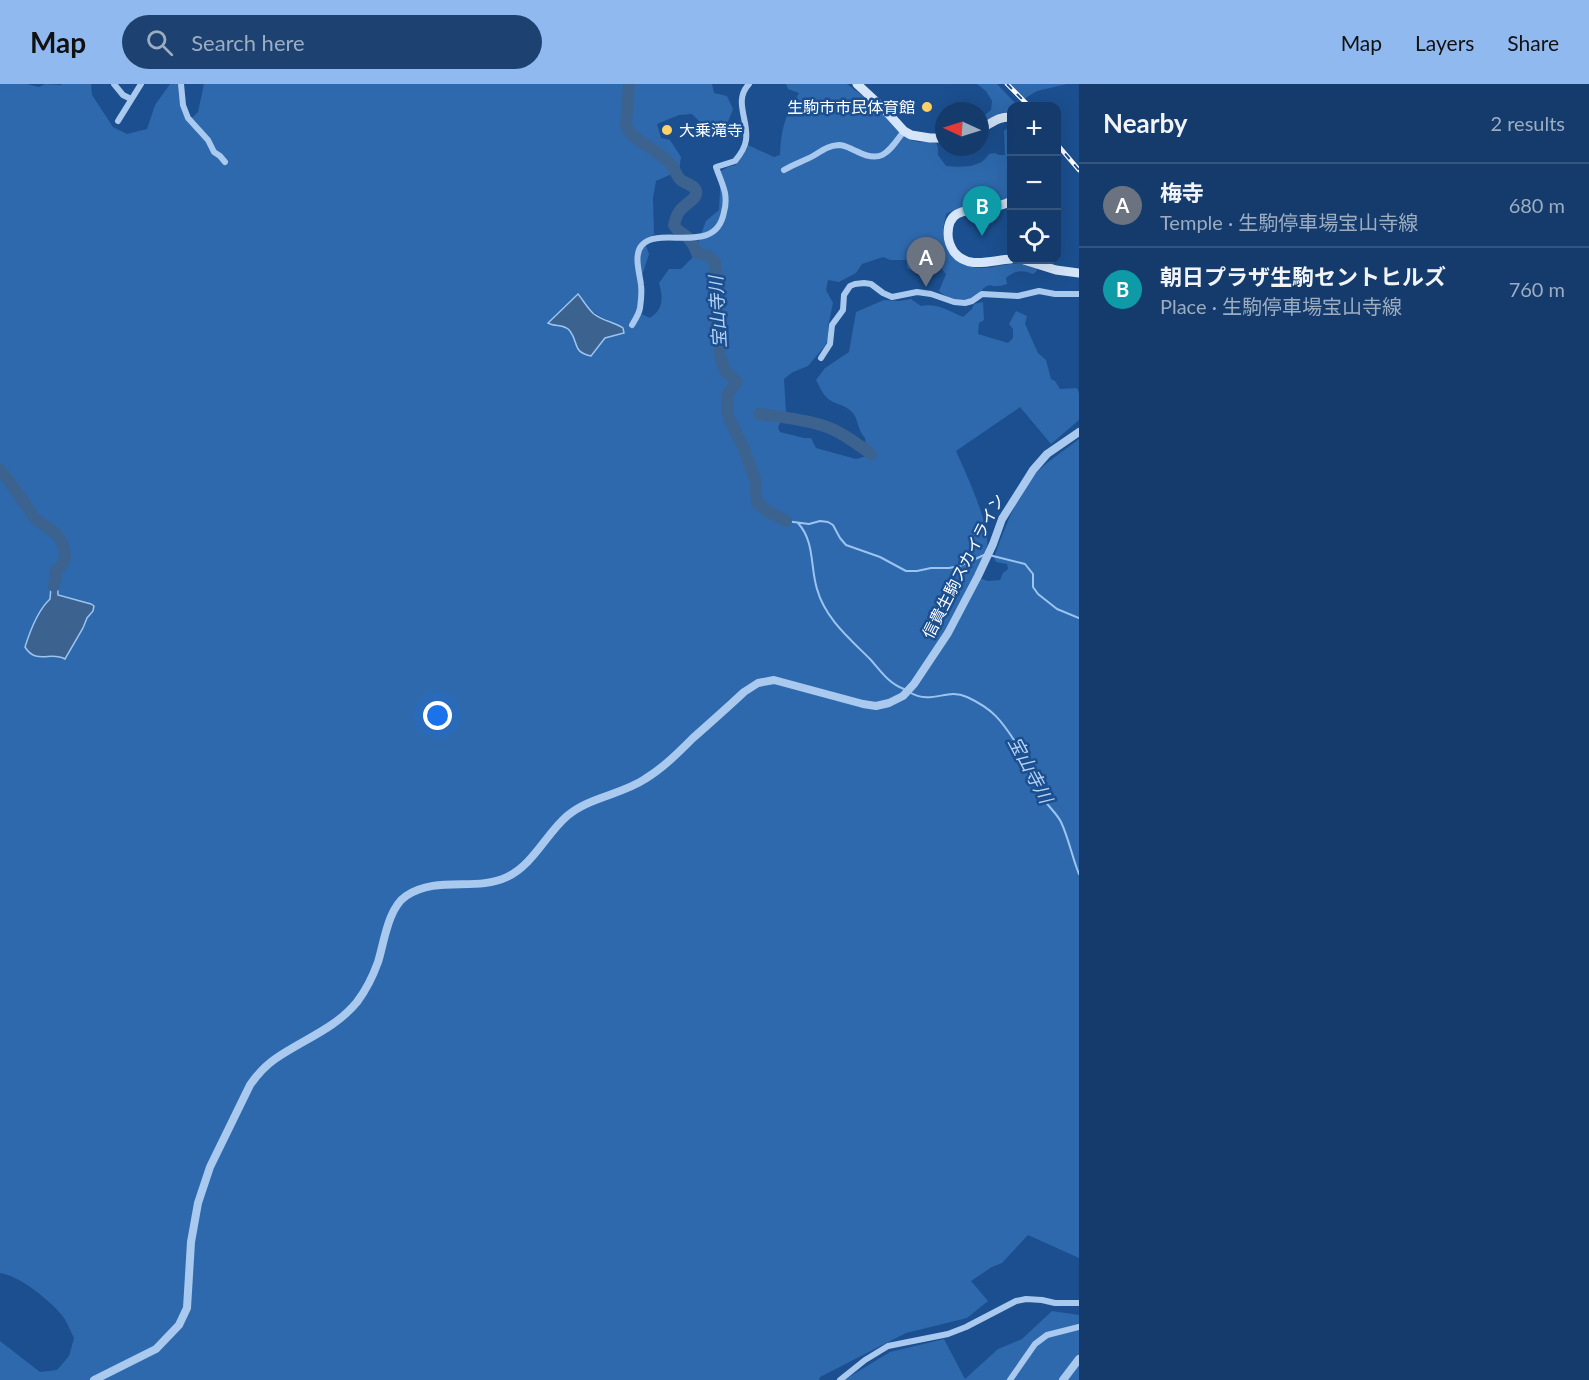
<!DOCTYPE html>
<html lang="en">
<head>
<meta charset="utf-8">
<style>
  body { margin:0; font-family:Lato,"Noto Sans JP",sans-serif; background:#1d4271; color:#f1f3f6 }
  .controls { position:absolute; right:18px; top:18px; display:grid; overflow:hidden; border-radius:12px; box-shadow:0 6px 24px #0002 }
  .controls button { width:54px; height:54px; display:grid; place-items:center; padding:0; border:0; border-bottom:2px solid #33557e; background:#143b6b; color:#f1f3f6; font:30px sans-serif }
  .compass { position:absolute; left:935px; top:18px; width:54px; height:54px; border-radius:50%; background:#143b6b; box-shadow:0 6px 24px #0002; rotate:274deg }
  .you { position:absolute; left:438px; top:632px; width:21px; height:21px; margin:-15px; border:4px solid #fff; border-radius:50%; background:#1a73e8; box-shadow:0 0 0 9px #1a73e833 }
  .badge { display:grid; place-items:center; width:39px; height:39px; border-radius:50%; background:#90b9f0; color:#fff; font-size:20px; font-weight:700 }
  .pin { position:absolute; translate:-50% -50px; filter:drop-shadow(0 2px 3px #0008) }
  .pin::after { content:''; position:absolute; top:32px; width:21px; height:18px; background:inherit; clip-path:polygon(0 0,100% 0,50% 100%) }
  .list { margin:0; padding:0; list-style:none }
  h2 { display:flex; justify-content:space-between; align-items:center; height:78px; margin:0; padding:0 24px; font-size:26px }
  h2 small { font-size:20px; font-weight:400; color:#9dadc1 }
  .list li { display:grid; grid-template-columns:39px 1fr auto; gap:18px; align-items:center; box-sizing:border-box; height:84px; padding:0 24px; border-top:2px solid #33557e }
  .list b { display:block; font-size:22px; white-space:nowrap }
  .list p { margin:0; font-size:20px; white-space:nowrap; color:#9dadc1 }
  .list em { font-size:20px; font-style:normal; color:#9dadc1 }
  .icon { flex:none; width:33px; height:33px; fill:none; stroke:currentColor; stroke-width:2; stroke-linecap:round; stroke-linejoin:round }
  .map { position:relative; flex:none; width:1079px; height:1296px; overflow:hidden }
  header { display:flex; align-items:center; gap:36px; box-sizing:border-box; height:84px; padding:0 30px; background:#90b9f0; color:#111 }
  header strong { font-size:28px }
  nav { display:flex; gap:33px; margin-inline-start:auto; font-size:21px }
  .search { width:420px; height:54px; background:#1d4271; display:flex; align-items:center; gap:15px; box-sizing:border-box; padding:0 21px; border-radius:33px; color:#9dadc1; font-size:22px }
  main { display:flex }
  aside { flex:1; background:#143b6b }
  .map>svg:first-child { display:block }
</style>
</head>
<body>
<header>
<strong>Map</strong>
<div class="search"><svg class="icon" aria-label="search" viewBox="0 0 24 24"><circle cx="10" cy="10" r="6"/><path d="M15 15l6 6"/></svg>Search here</div>
<nav><a>Map</a><a>Layers</a><a>Share</a></nav>
</header>
<main>
<div class="map">
<svg width="1079" height="1296" viewBox="0 0 1079 1296">
  <rect width="100%" height="100%" fill="#1b4f8f"/>
  <g fill="#2e69ad" fill-rule="evenodd">
    <path d="M 0,0 L 27,0 L 39,3 L 45,0 L 61,1 L 62,0 L 91,0 L 92,11 L 113,43 L 127,50 L 147,45 L 155,21 L 170,0 L 180,0 L 186,34 L 193,33 L 198,28 L 204,0 L 712,0 L 714,9 L 727,12 L 733,25 C 727,40 727,45 711,49 L 692,30 L 679,31 L 657,40 L 661,54 L 670,56 L 681,73 L 679,87 L 656,97 L 653,114 L 654,150 L 645,159 L 649,170 L 640,198 L 637,228 L 650,234 C 664,225 663,213 659,199 L 669,185 L 681,185 L 692,174 L 706,137 L 719,126 L 721,87 L 728,83 L 736,81 L 748,61 L 774,73 L 780,71 C 781,46 785,31 799,9 L 788,5 L 786,0 L 847,0 L 867,15 L 891,38 L 904,52 L 911,56 L 919,58 L 936,58 L 938,64 L 938,71 L 946,82 C 961,83 980,85 989,70 L 995,69 L 999,71 L 1005,71 L 1004,47 L 1008,44 L 1011,44 L 1011,112 C 992,124 966,118 946,130 C 945,136 943,143 943,149 C 944,172 963,185 985,184 C 1005,182 1015,176 1036,182 L 1037,187 L 1033,190 C 1021,185 1015,187 1006,194 L 1007,200 C 1004,201 1000,202 997,202 C 990,203 994,200 987,202 C 982,204 981,209 976,212 C 965,219 948,216 939,207 L 946,190 L 936,179 L 925,182 L 916,189 L 907,184 L 906,176 L 890,176 L 883,173 L 862,180 L 856,189 L 839,198 L 828,196 L 826,206 L 833,219 L 828,243 L 828,256 L 824,263 L 808,282 L 793,288 L 784,295 L 786,328 L 778,343 L 780,348 L 804,354 L 811,354 L 816,364 L 856,375 L 867,372 L 865,354 C 857,346 859,335 852,328 C 846,321 837,321 830,316 C 823,312 820,303 816,296 L 825,284 L 849,268 L 856,228 L 884,216 L 899,217 L 911,215 L 921,222 C 937,219 949,227 963,233 L 972,225 L 974,220 L 983,218 L 984,236 L 979,239 L 978,250 L 1008,259 L 1013,254 L 1013,245 L 1009,240 L 1016,227 L 1027,232 L 1025,240 L 1038,269 L 1046,276 L 1051,295 L 1055,297 L 1060,305 L 1077,304 L 1079,309 L 1079,336 L 1051,360 L 1020,323 L 956,367 C 965,387 990,440 987,461 C 985,472 978,482 974,492 L 988,497 L 1000,496 L 1003,489 L 1008,485 L 1007,480 L 996,478 L 994,474 C 1002,450 1018,409 1035,390 C 1045,379 1066,365 1079,355 L 1079,1174 L 1028,1151 L 1002,1179 L 992,1183 L 971,1197 L 988,1217 L 967,1234 L 906,1249 L 820,1293 L 819,1296 L 0,1296 L 0,1257 L 40,1288 L 57,1286 L 69,1272 L 74,1254 C 70,1246 66,1235 60,1229 C 48,1215 18,1191 0,1189 ZM 585,218 C 598,236 606,233 623,244 L 624,248 L 605,254 L 591,272 L 573,255 L 570,246 L 562,242 L 555,242 L 549,239 ZM 54,488 L 58,511 L 91,520 L 93,527 L 87,534 L 83,544 L 65,575 L 58,573 L 42,573 L 25,563 C 31,546 37,528 50,515 L 51,503 Z"/>
    <path d="M 977,0 L 997,0 L 1018,22 L 1011,22 L 1011,28 L 1000,29 L 980,41 L 980,35 L 991,26 L 992,17 L 986,7 Z"/>
    <path d="M 1009,0 L 1067,0 L 1037,7 L 1024,15 Z"/>
    <path d="M 1052,1227 L 1079,1231 L 1079,1296 L 844,1296 L 890,1268 L 944,1255 L 965,1295 L 998,1265 L 1022,1255 Z"/>
  </g>
  <g fill="#3c6290" stroke="#9cc4f0" stroke-width="1.5">
    <path d="M 578,210 C 583,216 588,225 594,230 C 603,237 614,238 623,244 L 624,249 L 605,254 L 591,272 C 572,268 579,259 570,247 C 565,240 555,243 548,239 Z"/>
    <path d="M 54,488 L 57,488 L 58,511 L 91,520 L 94,522 L 93,527 L 87,534 L 83,544 L 65,575 C 51,567 36,581 25,563 C 30,547 37,527 50,515 L 51,503 Z"/>
  </g>
  <g fill="none" stroke-linecap="round" stroke-linejoin="round">
    <g stroke="#9cc4f0" stroke-width="2">
      <path d="M 786,437 L 809,440 L 820,437 L 828,438 L 833,441 L 840,454 L 846,461 L 880,473 L 906,487 L 917,487 L 931,484 L 949,484 L 960,482 L 984,471"/>
      <path d="M 798,439 C 815,458 810,482 817,505 C 825,534 849,554 870,575 C 880,586 889,600 904,605"/>
      <path d="M 989,471 L 1025,480 L 1033,490 L 1033,503 L 1038,510 L 1057,525 L 1079,534"/>
      <path d="M 909,608 C 933,622 946,603 967,613 C 993,625 1001,636 1016,659 C 1021,666 1027,674 1031,682 C 1036,692 1037,703 1042,712 C 1047,722 1056,728 1061,738 C 1069,755 1072,773 1079,790"/>
    </g>
    <g stroke="#3c6290" stroke-width="12">
      <path d="M 629,0 L 626,40 C 631,57 649,60 660,71 C 664,74 668,77 671,80 C 675,85 676,92 681,96 C 685,99 695,102 696,107 C 698,116 682,121 679,128 C 676,132 675,137 674,141 C 677,148 684,149 689,155 C 693,159 695,164 697,169 L 708,172 L 715,178 L 715,186 L 720,200 L 717,212 L 717,224 L 716,240 L 720,260 L 720,272 L 725,287 L 737,298 L 728,310 L 727,317 L 727,325 L 729,334 L 744,365 L 755,396 L 757,419 L 767,427 L 786,437"/>
      <path d="M 759,330 C 780,333 801,335 821,341 C 839,346 856,359 871,370"/>
      <path d="M 0,386 C 13,401 23,417 34,433 C 39,439 46,442 53,447 C 65,457 71,477 56,487 L 54,502"/>
    </g>
    <g stroke="#a9c9ee" stroke-width="6">
      <path d="M 114,0 L 123,11 L 131,15"/>
      <path d="M 181,0 L 183,21 L 188,34 L 208,56 L 214,68 L 220,72 L 225,78"/>
      <path d="M 118,37 L 141,0"/>
      <path d="M 784,86 C 794,80 804,77 813,72 C 823,66 827,62 839,61 C 845,61 851,65 856,67 C 883,81 889,67 904,47"/>
      <path d="M 632,241 C 635,236 639,230 640,224 C 641,217 642,209 641,201 C 640,190 633,171 642,161 C 660,141 716,173 724,128 C 726,121 726,115 725,109 C 723,100 719,92 716,83 L 735,77 C 740,71 745,64 746,56 C 749,36 733,17 749,0"/>
      <path d="M 821,274 L 830,260 L 832,241 L 843,226 L 844,211 L 850,202 L 855,200 L 864,199 L 871,200 L 883,209 L 892,213 L 917,208 L 931,210 L 954,218 L 965,219 L 972,217 L 982,210 L 1018,212 L 1039,207 L 1055,210 L 1079,210"/>
      <path d="M 840,1296 L 865,1276 L 888,1262 L 948,1250 L 966,1243 L 1016,1217 L 1026,1215 L 1042,1216 L 1055,1219 L 1079,1219"/>
      <path d="M 1010,1296 L 1035,1260 L 1047,1251 L 1079,1243"/>
    </g>
    <g stroke="#a9c9ee" stroke-width="8">
      <path d="M 94,1296 L 156,1265 L 179,1241 L 187,1224 L 191,1158 L 198,1119 L 210,1083 L 250,1001 C 257,991 265,982 275,975 C 302,956 335,945 357,918 C 366,906 373,892 378,878 C 384,859 388,824 406,812 C 437,791 476,808 507,793 C 533,781 546,750 567,732 C 589,713 621,711 645,695 C 663,684 678,669 693,654 C 710,639 727,624 744,608 L 758,599 L 774,596 L 863,620 L 876,622 L 889,619 L 903,612 L 914,600 L 948,549 L 978,492 L 993,460 L 1002,435 L 1033,386 L 1047,370 L 1079,348"/>
      <path d="M 1063,1296 L 1079,1275"/>
    </g>
    <g stroke="#d6e6fa" stroke-width="9">
      <path d="M 857,0 L 885,26 L 904,47 L 911,51 L 930,54 L 944,54"/>
      <path d="M 980,45 C 991,40 998,32 1011,33"/>
      <path d="M 1011,117 C 995,127 974,121 957,130 C 950,134 948,142 948,150 C 948,157 950,162 954,168 C 968,186 992,176 1011,175"/>
      <path d="M 1024,176 L 1056,186 L 1079,189"/>
    </g>
    <defs>
      <g id="rail">
        <path d="M 1007,0 L 1029,22"/>
        <path d="M 1056,59 L 1079,86"/>
      </g>
    </defs>
    <use href="#rail" stroke="#fff" stroke-width="4.5"/>
    <use href="#rail" stroke="#1b4f8f" stroke-width="2" stroke-dasharray="7" stroke-linecap="butt"/>
  </g>
  <g fill="#ffd166" stroke="#1b4f8f" stroke-width="2">
    <circle cx="927" cy="23" r="6"/>
    <circle cx="667" cy="46" r="6"/>
  </g>
  <g text-anchor="middle" stroke-width="5" stroke-linejoin="round" paint-order="stroke">
    <g font-size="16" fill="#fff" stroke="#1b4f8f" text-anchor="end">
      <text x="915" y="29">生駒市市民体育館</text>
      <text x="679" y="52" text-anchor="start">大乗滝寺</text>
    </g>
    <g font-size="16" fill="#fff" stroke="#1b4f8f">
      <text transform="translate(963 482) rotate(-63)" y="6">信貴生駒スカイライン</text>
    </g>
    <g font-size="18" font-style="italic" fill="#b5d3f5" stroke="#1b4f8f">
      <text transform="translate(718 228) rotate(-93)" y="6">宝山寺川</text>
      <text transform="translate(1030 686) rotate(62)" y="6">宝山寺川</text>
    </g>
  </g>
</svg>
<div class="controls">
<button>+</button>
<button>−</button>
<button><svg class="icon" aria-label="locate" viewBox="0 0 24 24"><circle cx="12" cy="12" r="6"/><path d="M12 2v4M12 18v4M2 12h4M18 12h4"/></svg></button>
</div>
<svg class="compass" viewBox="-18 -18 36 36"><path d="M0-13l5 13h-10z" fill="#e53935"/><path d="M0 13l5-13h-10z" fill="#9dadc1"/></svg>
<div class="you"></div>
<div class="pin badge" style="left:926px;top:203px;background:#6b7280">A</div>
<div class="pin badge" style="left:982px;top:152px;background:#0f9aa8">B</div>
</div>
<aside>
<h2>Nearby<small>2 results</small></h2>
<ul class="list">
<li><span class="badge" style="background:#6b7280">A</span><div><b>梅寺</b><p>Temple · 生駒停車場宝山寺線</p></div><em>680 m</em></li>
<li><span class="badge" style="background:#0f9aa8">B</span><div><b>朝日プラザ生駒セントヒルズ</b><p>Place · 生駒停車場宝山寺線</p></div><em>760 m</em></li>
</ul>
</aside>
</main>
</body>
</html>
